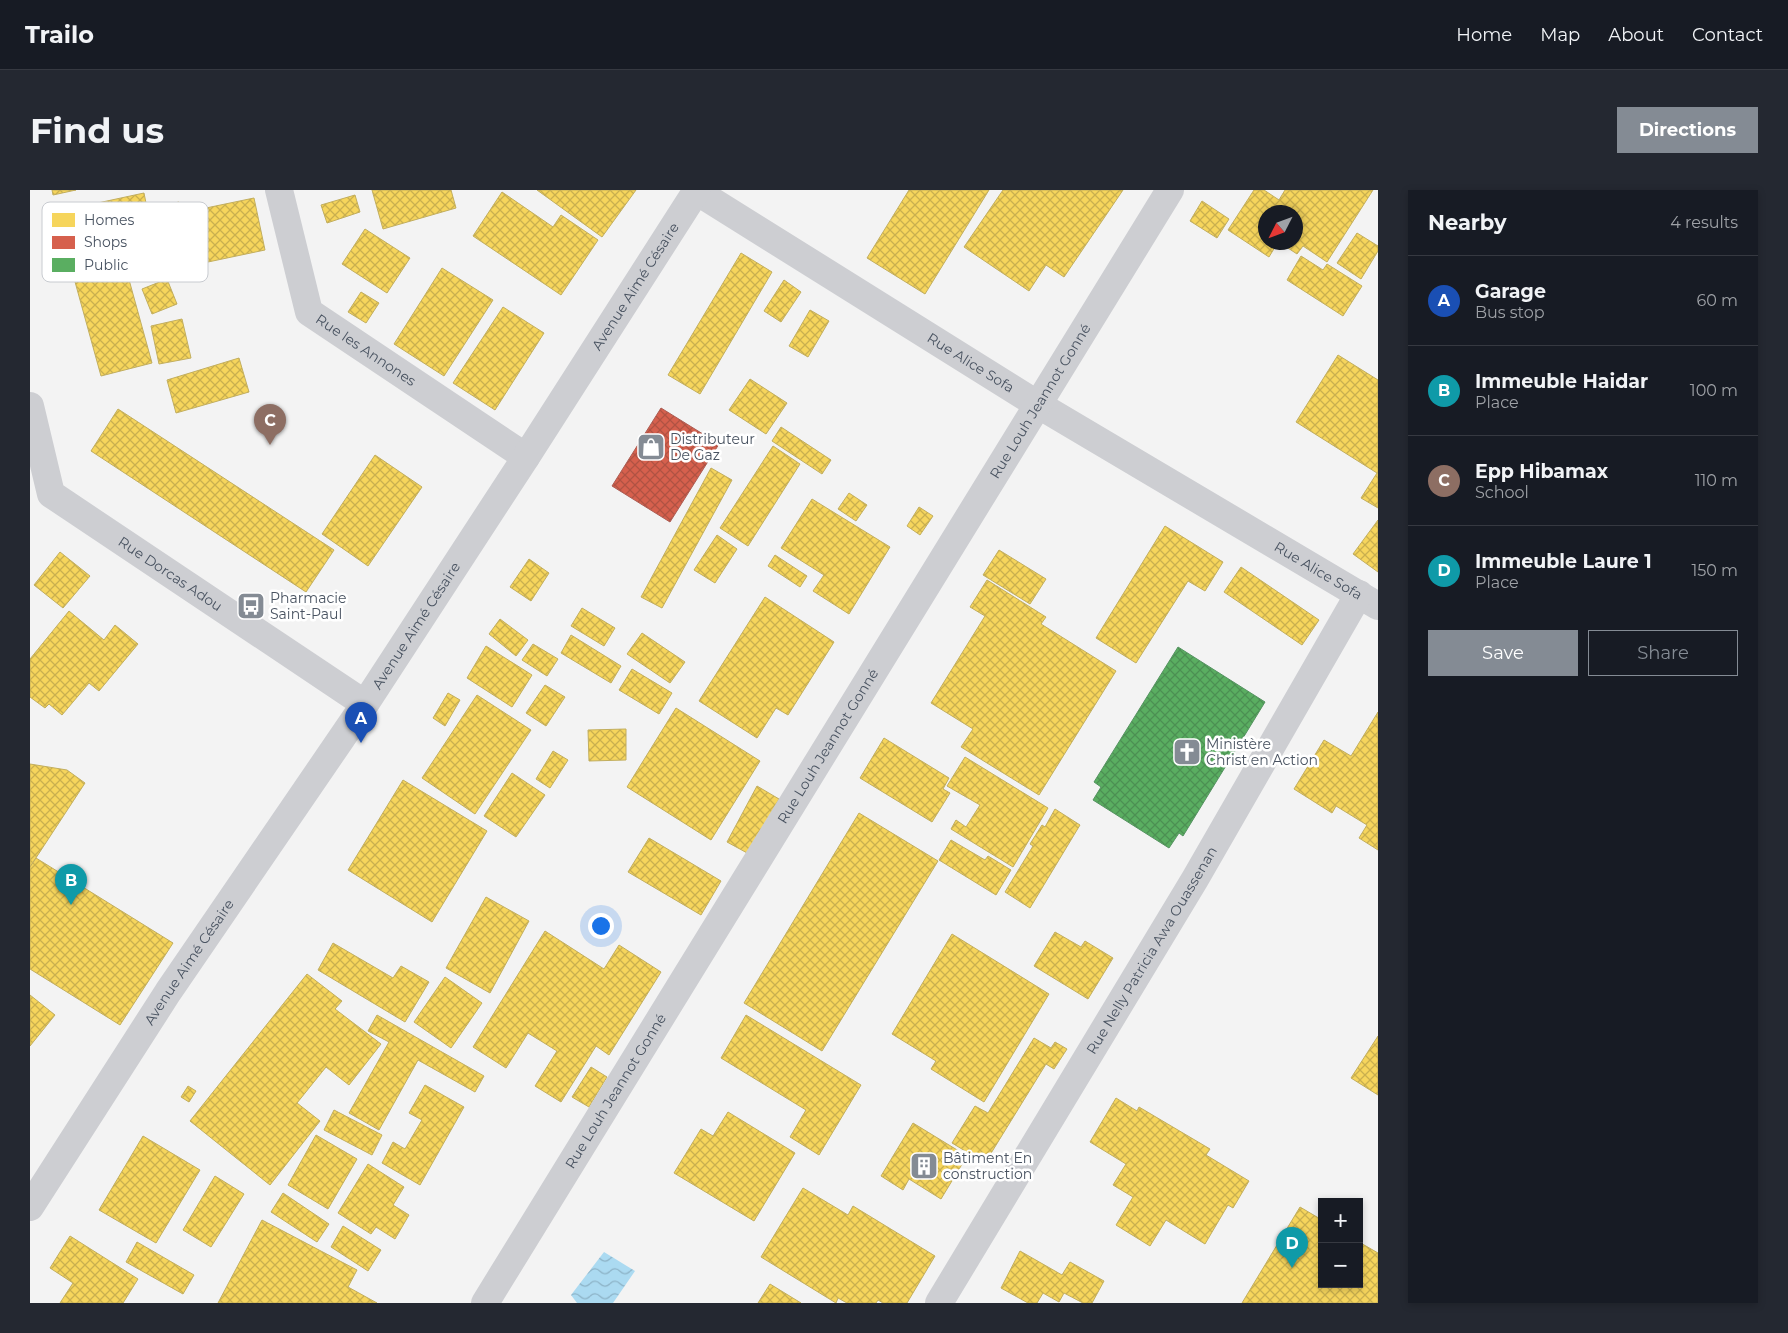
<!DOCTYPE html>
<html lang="en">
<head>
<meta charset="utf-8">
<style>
  body { margin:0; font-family:Montserrat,sans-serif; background:#242831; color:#f1f3f6 }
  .controls { position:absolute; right:15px; bottom:15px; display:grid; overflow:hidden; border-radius:0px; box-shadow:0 2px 8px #0003 }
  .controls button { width:45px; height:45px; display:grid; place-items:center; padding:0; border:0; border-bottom:1px solid #363941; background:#171b24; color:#f1f3f6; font:25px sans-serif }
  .compass { position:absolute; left:1228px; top:15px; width:45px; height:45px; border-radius:50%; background:#171b24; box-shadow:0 2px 8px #0003; rotate:228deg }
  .you { position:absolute; left:570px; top:735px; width:18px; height:18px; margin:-12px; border:4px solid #fff; border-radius:50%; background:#1a73e8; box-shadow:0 0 0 8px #1a73e833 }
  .badge { display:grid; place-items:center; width:32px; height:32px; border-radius:50%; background:#848b94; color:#fff; font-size:16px; font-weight:700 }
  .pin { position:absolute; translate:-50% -41px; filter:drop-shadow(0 1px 2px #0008) }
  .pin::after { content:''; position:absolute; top:26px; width:18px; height:15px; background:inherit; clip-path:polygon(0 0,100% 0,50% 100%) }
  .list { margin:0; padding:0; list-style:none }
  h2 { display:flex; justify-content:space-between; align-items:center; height:65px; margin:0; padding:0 20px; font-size:21px }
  h2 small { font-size:16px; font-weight:400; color:#9ea1a6 }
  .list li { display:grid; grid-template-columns:32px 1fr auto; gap:15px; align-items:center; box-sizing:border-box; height:90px; padding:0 20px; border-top:1px solid #363941 }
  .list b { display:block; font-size:19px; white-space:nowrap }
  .list p { margin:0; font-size:16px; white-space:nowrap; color:#9ea1a6 }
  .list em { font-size:16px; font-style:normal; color:#9ea1a6 }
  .actions { display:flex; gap:10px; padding:15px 20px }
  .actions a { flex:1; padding:11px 0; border:1px solid #848b94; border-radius:0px; text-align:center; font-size:18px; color:#848b94 }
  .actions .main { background:#848b94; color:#fff }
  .map { position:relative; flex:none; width:1348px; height:1113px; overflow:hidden; border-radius:0px }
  header { display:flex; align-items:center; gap:30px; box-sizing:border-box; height:70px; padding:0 25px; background:#171b24; border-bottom:1px solid #363941 }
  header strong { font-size:24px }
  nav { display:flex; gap:28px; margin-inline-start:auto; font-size:18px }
  .intro { display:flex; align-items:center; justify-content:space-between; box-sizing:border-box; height:120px; padding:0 30px }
  h1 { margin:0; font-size:35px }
  .button { padding:12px 22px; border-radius:0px; background:#848b94; color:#fff; font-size:18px; font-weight:700 }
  main { display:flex; gap:30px; padding:0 30px }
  aside { flex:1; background:#171b24; border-radius:0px; box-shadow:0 2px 8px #0003 }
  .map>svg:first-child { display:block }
</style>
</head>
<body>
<header>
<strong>Trailo</strong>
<nav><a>Home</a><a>Map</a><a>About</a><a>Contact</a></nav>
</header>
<div class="intro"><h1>Find us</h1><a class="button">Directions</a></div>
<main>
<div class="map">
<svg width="1348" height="1113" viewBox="0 0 1348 1113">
  <defs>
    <pattern id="water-waves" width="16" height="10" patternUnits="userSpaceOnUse" patternTransform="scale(1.25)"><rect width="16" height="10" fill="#abdaf1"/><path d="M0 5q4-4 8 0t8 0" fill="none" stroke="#8db3c7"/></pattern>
    <pattern id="homes-cross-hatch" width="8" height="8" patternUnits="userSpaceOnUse" patternTransform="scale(1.25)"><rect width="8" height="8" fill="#f6d55c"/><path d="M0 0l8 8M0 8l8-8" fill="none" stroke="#c9af4f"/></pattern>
    <pattern id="shops-cross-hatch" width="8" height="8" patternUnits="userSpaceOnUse" patternTransform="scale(1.25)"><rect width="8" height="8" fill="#d6604d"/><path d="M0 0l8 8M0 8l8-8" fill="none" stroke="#b05243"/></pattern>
    <pattern id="public-cross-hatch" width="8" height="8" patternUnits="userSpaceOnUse" patternTransform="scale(1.25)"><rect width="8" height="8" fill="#5aae61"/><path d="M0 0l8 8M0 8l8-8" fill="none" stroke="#4c9053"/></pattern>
  </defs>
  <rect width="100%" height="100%" fill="#f3f3f3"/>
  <path fill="url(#water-waves)" d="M 574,1062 L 605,1081 L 583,1113 L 547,1113 L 541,1105 Z"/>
  <g fill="url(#homes-cross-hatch)" stroke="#c2ae5e">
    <path d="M 22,0 L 46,0 L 23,5 Z"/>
    <path d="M 342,0 L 421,0 L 426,18 L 353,39 Z"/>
    <path d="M 507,0 L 606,0 L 572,47 Z"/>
    <path d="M 879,0 L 959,0 L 895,104 L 837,68 Z"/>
    <path d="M 973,0 L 1093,0 L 1034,87 L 1016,75 L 999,101 L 934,57 Z"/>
    <path d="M 1224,0 L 1234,0 L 1249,10 L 1255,0 L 1343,0 L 1297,72 L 1273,56 L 1267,64 L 1249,52 L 1266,52 L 1266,22 L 1236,22 L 1236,52 L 1248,52 L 1239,67 L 1198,40 Z"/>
    <path d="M 472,2 L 523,37 L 531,25 L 568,50 L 531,105 L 443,46 Z"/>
    <path d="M 114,3 L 121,38 L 33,57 L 26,22 Z"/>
    <path d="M 325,5 L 330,22 L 297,33 L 291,15 Z"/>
    <path d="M 224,8 L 235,60 L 140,80 L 126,17 L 149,12 L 152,23 Z"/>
    <path d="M 1172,11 L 1199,29 L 1187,48 L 1160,31 Z"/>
    <path d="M 335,39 L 380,68 L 357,103 L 312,74 Z"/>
    <path d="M 1327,43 L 1348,56 L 1348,61 L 1331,89 L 1307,73 Z"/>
    <path d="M 124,48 L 132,78 L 98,86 L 122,173 L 71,186 L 39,70 Z"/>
    <path d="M 711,63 L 742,82 L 670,204 L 638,185 Z"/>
    <path d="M 1271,66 L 1293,80 L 1297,74 L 1332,96 L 1313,126 L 1257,90 Z"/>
    <path d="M 412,78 L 463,110 L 414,186 L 364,154 Z"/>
    <path d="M 137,89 L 147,114 L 122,124 L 112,99 Z"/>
    <path d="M 754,90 L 771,102 L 751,132 L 734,121 Z"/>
    <path d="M 331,102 L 349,113 L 336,133 L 318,122 Z"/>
    <path d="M 473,117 L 514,143 L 465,220 L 423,193 Z"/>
    <path d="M 780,120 L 799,131 L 778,167 L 759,156 Z"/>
    <path d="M 152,129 L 161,168 L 129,174 L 121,136 Z"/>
    <path d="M 1308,165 L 1348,190 L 1348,318 L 1331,308 L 1347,283 L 1266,232 Z"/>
    <path d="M 209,168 L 219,202 L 146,223 L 137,190 Z"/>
    <path d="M 720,189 L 757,213 L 736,244 L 699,220 Z"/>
    <path d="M 88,219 L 304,360 L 276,402 L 61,261 Z"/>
    <path d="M 751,237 L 801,270 L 792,284 L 742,251 Z"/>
    <path d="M 743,256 L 770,274 L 718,356 L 690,338 Z"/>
    <path d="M 345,265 L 392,297 L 338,376 L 292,344 Z"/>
    <path d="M 681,278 L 702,290 L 632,418 L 611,407 Z"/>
    <path d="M 819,303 L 837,315 L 826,331 L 808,319 Z"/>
    <path d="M 782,309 L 860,357 L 819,424 L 783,401 L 794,385 L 751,358 Z"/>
    <path d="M 889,317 L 903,326 L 890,345 L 877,336 Z"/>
    <path d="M 1348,330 L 1348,382 L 1323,364 Z"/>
    <path d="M 1135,336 L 1193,372 L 1175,401 L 1158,391 L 1106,473 L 1066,448 Z"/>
    <path d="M 687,345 L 707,359 L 685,393 L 664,380 Z"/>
    <path d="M 969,360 L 1016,389 L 1000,414 L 953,385 Z"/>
    <path d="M 30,362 L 60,386 L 33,418 L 4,395 Z"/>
    <path d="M 745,365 L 777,386 L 770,397 L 738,376 Z"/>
    <path d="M 499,369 L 519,383 L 501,411 L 480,397 Z"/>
    <path d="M 1211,377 L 1289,430 L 1272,455 L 1194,402 Z"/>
    <path d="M 957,390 L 1016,427 L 1011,434 L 1086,481 L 1009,605 L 931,557 L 943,539 L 901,513 L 955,426 L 940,417 Z"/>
    <path d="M 735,407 L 804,452 L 758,525 L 746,518 L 727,548 L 669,511 Z"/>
    <path d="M 552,418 L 585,438 L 574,456 L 541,436 Z"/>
    <path d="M 39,421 L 74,450 L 85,435 L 108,454 L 69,501 L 59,493 L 32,525 L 19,514 L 15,518 L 0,507 L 0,469 Z"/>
    <path d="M 470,429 L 498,450 L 486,466 L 459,444 Z"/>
    <path d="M 612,443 L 655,472 L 640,493 L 597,464 Z"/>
    <path d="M 541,445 L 591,476 L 581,493 L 531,463 Z"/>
    <path d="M 503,454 L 528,469 L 517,486 L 492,470 Z"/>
    <path d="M 456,456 L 502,485 L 482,517 L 437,488 Z"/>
    <path d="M 602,479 L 642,503 L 629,524 L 589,500 Z"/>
    <path d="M 515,495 L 535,507 L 516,536 L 496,523 Z"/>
    <path d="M 418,503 L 430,510 L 415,536 L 403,528 Z"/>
    <path d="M 447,505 L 501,540 L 445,624 L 392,588 Z"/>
    <path d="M 646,518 L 730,571 L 681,650 L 597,597 Z"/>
    <path d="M 1348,522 L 1348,660 L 1329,648 L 1337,635 L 1306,616 L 1302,623 L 1264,599 L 1294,550 L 1321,566 Z"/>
    <path d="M 596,539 L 596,570 L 559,571 L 558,540 Z"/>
    <path d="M 854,548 L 919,588 L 913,599 L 920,603 L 902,632 L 830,588 Z"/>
    <path d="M 523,561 L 538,570 L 520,598 L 506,589 Z"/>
    <path d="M 935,567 L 1018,618 L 983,677 L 921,639 L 926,630 L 936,637 L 950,615 L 917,596 Z"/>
    <path d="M 0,574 L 37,580 L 55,593 L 0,677 Z"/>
    <path d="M 482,583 L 515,605 L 486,647 L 454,626 Z"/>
    <path d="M 373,590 L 457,641 L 402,732 L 318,680 Z"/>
    <path d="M 727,596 L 749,609 L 719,664 L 697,652 Z"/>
    <path d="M 1025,619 L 1050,635 L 1000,718 L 975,702 L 1003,656 L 1000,654 L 1012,635 L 1015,637 Z"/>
    <path d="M 829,623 L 908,671 L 792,861 L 714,813 Z"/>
    <path d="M 619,648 L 691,691 L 671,725 L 598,682 Z"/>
    <path d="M 921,650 L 955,670 L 958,666 L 981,680 L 966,705 L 909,670 Z"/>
    <path d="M 6,668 L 143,753 L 90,835 L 0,779 L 0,677 Z"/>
    <path d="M 456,707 L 499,731 L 460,803 L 416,778 Z"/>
    <path d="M 515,741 L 574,779 L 589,755 L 631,782 L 579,865 L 566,856 L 531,912 L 505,896 L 527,861 L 498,843 L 476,878 L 443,857 Z"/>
    <path d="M 1025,742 L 1051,757 L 1055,751 L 1083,768 L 1058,809 L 1004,776 Z"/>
    <path d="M 922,744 L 1019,804 L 954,912 L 901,879 L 906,871 L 862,844 Z"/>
    <path d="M 303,753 L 363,788 L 371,776 L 399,792 L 375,832 L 288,780 Z"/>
    <path d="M 277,784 L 312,811 L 305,819 L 351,854 L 319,895 L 296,877 L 267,913 L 290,931 L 240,995 L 160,931 Z"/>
    <path d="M 415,787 L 452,813 L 421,858 L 384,832 Z"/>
    <path d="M 0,805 L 25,825 L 0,856 Z"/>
    <path d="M 347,825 L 454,886 L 445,902 L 388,870 L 349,940 L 319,923 L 359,852 L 338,841 Z"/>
    <path d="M 716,825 L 831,895 L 789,965 L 760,947 L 776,920 L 691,868 Z"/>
    <path d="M 1348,846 L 1348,905 L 1321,888 Z"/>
    <path d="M 1004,848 L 1021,858 L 1025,852 L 1037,859 L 1024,879 L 1016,874 L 955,973 L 922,953 L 945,916 L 958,923 Z"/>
    <path d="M 561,877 L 577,887 L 559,917 L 542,907 Z"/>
    <path d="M 395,895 L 434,917 L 390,995 L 352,973 L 363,952 L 375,959 L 392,930 L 379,923 Z"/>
    <path d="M 158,896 L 166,901 L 159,912 L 151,907 Z"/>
    <path d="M 1086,908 L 1107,921 L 1109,917 L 1180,959 L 1176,965 L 1219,991 L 1203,1018 L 1198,1015 L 1175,1054 L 1136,1030 L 1120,1056 L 1086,1035 L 1103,1007 L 1083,995 L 1096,974 L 1060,952 Z"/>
    <path d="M 304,920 L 352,945 L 342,965 L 294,940 Z"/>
    <path d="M 698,922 L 765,963 L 724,1031 L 644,983 L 671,939 L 683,946 Z"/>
    <path d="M 883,933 L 937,966 L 911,1009 L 879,989 L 873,1000 L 851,986 Z"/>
    <path d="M 286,945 L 327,969 L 298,1019 L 258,995 Z"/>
    <path d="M 113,946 L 170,980 L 126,1053 L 69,1020 Z"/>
    <path d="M 338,974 L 374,997 L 363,1015 L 379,1025 L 365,1049 L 346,1037 L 341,1044 L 308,1023 Z"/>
    <path d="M 185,986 L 214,1004 L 181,1057 L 153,1040 Z"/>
    <path d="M 773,998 L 818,1025 L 823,1016 L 905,1066 L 877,1113 L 853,1113 L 848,1110 L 846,1113 L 817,1113 L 808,1108 L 806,1113 L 731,1067 Z"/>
    <path d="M 253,1003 L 299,1034 L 287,1052 L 241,1022 Z"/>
    <path d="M 1270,1017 L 1292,1030 L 1292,1094 L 1329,1094 L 1329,1052 L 1348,1063 L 1348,1113 L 1212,1113 Z"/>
    <path d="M 232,1030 L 327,1080 L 318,1097 L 347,1113 L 188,1113 Z"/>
    <path d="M 313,1036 L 351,1060 L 338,1081 L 301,1057 Z"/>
    <path d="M 40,1046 L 108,1089 L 93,1113 L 30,1113 L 43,1093 L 20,1078 Z"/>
    <path d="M 107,1052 L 164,1085 L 153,1104 L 96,1072 Z"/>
    <path d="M 990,1061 L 1032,1085 L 1040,1072 L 1074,1091 L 1062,1113 L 1053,1113 L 1034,1103 L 1029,1112 L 1013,1103 L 1007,1113 L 998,1113 L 971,1098 Z"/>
    <path d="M 740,1094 L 771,1113 L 728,1113 Z"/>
  </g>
  <path fill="url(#shops-cross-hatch)" stroke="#ac5c53" d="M 631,218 L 689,254 L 640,332 L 582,296 Z"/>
  <path fill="url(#public-cross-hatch)" stroke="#559361" d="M 1148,457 L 1235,512 L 1153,646 L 1149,643 L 1139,658 L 1063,610 L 1071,597 L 1064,592 Z"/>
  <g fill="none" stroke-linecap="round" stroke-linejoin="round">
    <g stroke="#cdced2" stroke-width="28">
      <path id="s1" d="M 249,0 L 279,122 L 496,267"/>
      <path id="s2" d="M 666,1 L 1007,214 L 1348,416"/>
      <path id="s3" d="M 0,216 L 21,304 L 335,514"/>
      <path id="s4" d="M 0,1017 L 138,802 L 335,514 L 496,267 L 667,0"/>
      <path id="s5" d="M 455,1113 L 1140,0"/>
      <path id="s6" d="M 909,1113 L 1165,689 L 1329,404"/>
    </g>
  </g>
  <defs>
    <symbol id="shop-square" viewBox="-11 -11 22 22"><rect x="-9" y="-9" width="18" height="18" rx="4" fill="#848b94" stroke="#fff"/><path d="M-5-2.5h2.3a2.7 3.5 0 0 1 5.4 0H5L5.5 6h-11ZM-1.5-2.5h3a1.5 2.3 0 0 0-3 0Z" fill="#fff"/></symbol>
    <symbol id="bus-square" viewBox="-11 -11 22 22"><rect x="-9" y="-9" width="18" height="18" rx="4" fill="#848b94" stroke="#fff"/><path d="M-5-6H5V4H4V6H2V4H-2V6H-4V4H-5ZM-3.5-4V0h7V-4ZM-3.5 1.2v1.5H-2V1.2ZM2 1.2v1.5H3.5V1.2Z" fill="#fff"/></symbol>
    <symbol id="church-square" viewBox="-11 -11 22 22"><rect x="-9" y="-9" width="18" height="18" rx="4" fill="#848b94" stroke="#fff"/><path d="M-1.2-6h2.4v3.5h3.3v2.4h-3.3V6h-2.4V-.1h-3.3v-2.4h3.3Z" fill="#fff"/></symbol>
    <symbol id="building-square" viewBox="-11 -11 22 22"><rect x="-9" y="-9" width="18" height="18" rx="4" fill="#848b94" stroke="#fff"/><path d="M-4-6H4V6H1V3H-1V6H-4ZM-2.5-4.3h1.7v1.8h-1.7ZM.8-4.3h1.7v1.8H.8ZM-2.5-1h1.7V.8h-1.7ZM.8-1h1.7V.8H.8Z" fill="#fff"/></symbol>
  </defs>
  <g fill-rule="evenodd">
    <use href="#shop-square" x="605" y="241" width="32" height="32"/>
    <use href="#bus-square" x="205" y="400" width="32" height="32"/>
    <use href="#church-square" x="1141" y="546" width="32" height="32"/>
    <use href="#building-square" x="878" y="960" width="32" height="32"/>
  </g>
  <g text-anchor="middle" stroke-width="5" stroke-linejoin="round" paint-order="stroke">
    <g font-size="14" fill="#495361" stroke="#fff">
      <text dy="5" stroke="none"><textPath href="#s4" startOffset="1102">Avenue Aimé Césaire</textPath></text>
      <text dy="5" stroke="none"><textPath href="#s1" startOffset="194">Rue les Annones</textPath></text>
      <text dy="5" stroke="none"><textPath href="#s2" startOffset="324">Rue Alice Sofa</textPath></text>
      <text dy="5" stroke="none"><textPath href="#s5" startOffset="1059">Rue Louh Jeannot Gonné</textPath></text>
      <text dy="5" stroke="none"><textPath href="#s2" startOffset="729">Rue Alice Sofa</textPath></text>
      <text dy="5" stroke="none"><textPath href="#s3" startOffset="234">Rue Dorcas Adou</textPath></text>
      <text dy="5" stroke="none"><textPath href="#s4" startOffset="698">Avenue Aimé Césaire</textPath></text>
      <text dy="5" stroke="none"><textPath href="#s5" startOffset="654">Rue Louh Jeannot Gonné</textPath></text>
      <text dy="5" stroke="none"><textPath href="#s6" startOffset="412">Rue Nelly Patricia Awa Ouassenan</textPath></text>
      <text dy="5" stroke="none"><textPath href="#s4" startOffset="292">Avenue Aimé Césaire</textPath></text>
      <text dy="5" stroke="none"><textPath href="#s5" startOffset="249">Rue Louh Jeannot Gonné</textPath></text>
    </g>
    <g font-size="14" fill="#495361" stroke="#fff" text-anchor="start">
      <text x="640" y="254">Distributeur<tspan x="640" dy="16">De Gaz</tspan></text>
      <text x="240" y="413">Pharmacie<tspan x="240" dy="16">Saint-Paul</tspan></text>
      <text x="1176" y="559">Ministère<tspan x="1176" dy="16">Christ en Action</tspan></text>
      <text x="913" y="973">Bâtiment En<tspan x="913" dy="16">construction</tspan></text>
    </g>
  </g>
  <rect x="12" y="12" width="166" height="80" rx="8" fill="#fff" stroke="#c8cbd0" stroke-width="1"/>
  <rect x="22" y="23" width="23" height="14" fill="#f6d55c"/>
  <rect x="22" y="46" width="23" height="13" fill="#d6604d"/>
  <rect x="22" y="68" width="23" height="14" fill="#5aae61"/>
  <g font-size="14" fill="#495361">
    <text x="54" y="35">Homes</text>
    <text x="54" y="57">Shops</text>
    <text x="54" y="80">Public</text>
  </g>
</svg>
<div class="controls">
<button>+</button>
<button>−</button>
</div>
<svg class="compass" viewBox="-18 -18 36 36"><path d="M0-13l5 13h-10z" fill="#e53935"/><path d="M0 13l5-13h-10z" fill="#9ea1a6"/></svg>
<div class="you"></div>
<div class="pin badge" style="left:331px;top:553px;background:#1a4fb4">A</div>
<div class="pin badge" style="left:41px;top:715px;background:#0f9aa8">B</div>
<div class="pin badge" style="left:240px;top:255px;background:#8d6e63">C</div>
<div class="pin badge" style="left:1262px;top:1078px;background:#0f9aa8">D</div>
</div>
<aside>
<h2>Nearby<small>4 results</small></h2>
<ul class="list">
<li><span class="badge" style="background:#1a4fb4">A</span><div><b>Garage</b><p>Bus stop</p></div><em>60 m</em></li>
<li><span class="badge" style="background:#0f9aa8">B</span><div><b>Immeuble Haidar</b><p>Place</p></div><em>100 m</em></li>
<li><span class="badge" style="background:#8d6e63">C</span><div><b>Epp Hibamax</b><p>School</p></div><em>110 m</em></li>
<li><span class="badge" style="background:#0f9aa8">D</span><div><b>Immeuble Laure 1</b><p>Place</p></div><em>150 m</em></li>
</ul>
<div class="actions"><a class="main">Save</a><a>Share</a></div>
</aside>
</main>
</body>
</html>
